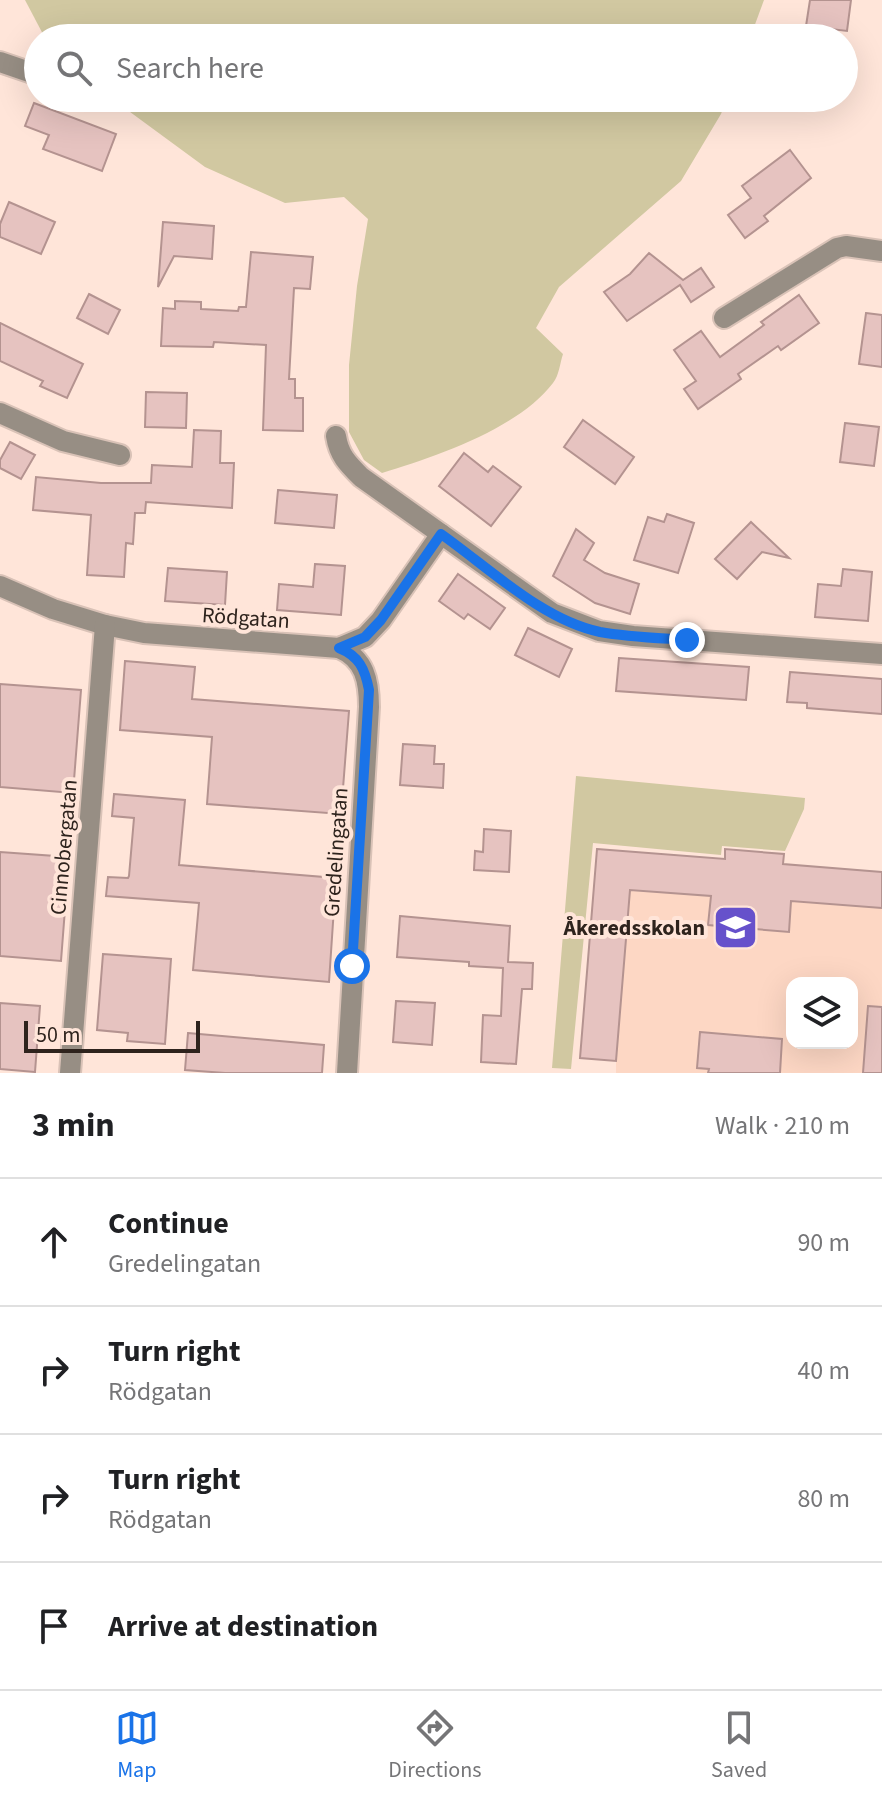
<!DOCTYPE html>
<html lang="en">
<head>
<meta charset="utf-8">
<style>
  body { margin:0; font-family:"Source Sans 3",sans-serif; background:#f6f6f6; color:#202124 }
  .controls { position:absolute; right:24px; bottom:24px; display:grid; overflow:hidden; border-radius:16px; box-shadow:0 8px 32px #0002 }
  .controls button { width:72px; height:72px; display:grid; place-items:center; padding:0; border:0; border-bottom:2px solid #e0e0e0; background:#fff; color:#202124; font:40px sans-serif }
  .scale { position:absolute; left:24px; bottom:20px; width:176px; box-sizing:border-box; padding-left:8px; border:4px solid #2e231d; border-top:0; font-size:22px; line-height:28px; white-space:nowrap; color:#2e231d; -webkit-text-stroke:6px #ffe5d9; paint-order:stroke }
  .stop { position:absolute; width:24px; height:24px; margin:-18px; border:6px solid #1a73e8; border-radius:50%; background:#fff }
  .stop.end { background:#1a73e8; border-color:#fff; box-shadow:0 2px 8px #0008 }
  .list { margin:0; padding:0; list-style:none }
  h2 { display:flex; justify-content:space-between; align-items:center; height:104px; margin:0; padding:0 32px; font-size:34px }
  h2 small { font-size:26px; font-weight:400; color:#757577 }
  .list li { display:grid; grid-template-columns:52px 1fr auto; gap:24px; align-items:center; box-sizing:border-box; height:128px; padding:0 32px; border-top:2px solid #e0e0e0 }
  .list b { display:block; font-size:30px; white-space:nowrap }
  .list p { margin:0; font-size:26px; white-space:nowrap; color:#757577 }
  .list em { font-size:26px; font-style:normal; color:#757577 }
  .icon { flex:none; width:44px; height:44px; fill:none; stroke:currentColor; stroke-width:2; stroke-linecap:round; stroke-linejoin:round }
  .map { position:relative; flex:none; width:882px; height:1073px; overflow:hidden }
  .search { position:absolute; background:#fff; box-shadow:0 8px 32px #0002; left:24px; right:24px; top:24px; height:88px; display:flex; align-items:center; gap:20px; box-sizing:border-box; padding:0 28px; border-radius:44px; color:#757577; font-size:30px }
  .sheet { height:616px; background:#fff }
  nav { display:flex; justify-content:space-around; align-items:center; box-sizing:border-box; height:112px; border-top:2px solid #e0e0e0; background:#fff; font-size:22px; color:#757577 }
  nav a { display:grid; justify-items:center; gap:4px }
  nav .on { color:#1a73e8 }
  .map>svg:first-child { display:block }
</style>
</head>
<body>
<div class="map">
<svg width="882" height="1073" viewBox="0 0 882 1073">
  <rect width="100%" height="100%" fill="#ffe5d9"/>
  <path fill="#fdd7c4" fill-rule="evenodd" d="M 597,849 L 724,859 L 725,849 L 784,854 L 783,864 L 882,872 L 882,1073 L 616,1073 L 616,1061 L 580,1058 ZM 792,983 L 852,983 L 852,1043 L 792,1043 Z"/>
  <g fill="#d1c8a1">
    <path d="M 25,0 L 764,0 L 750,38 L 45,38 Z"/>
    <path d="M 111,98 L 727,98 L 721,114 L 681,181 L 559,287 L 536,328 L 563,354 C 560,363 559,376 553,383 C 518,429 435,457 382,473 L 364,460 L 349,432 L 349,365 L 357,286 L 368,219 L 344,197 L 285,203 L 205,167 Z"/>
    <path d="M 576,776 L 805,798 L 804,809 L 785,851 L 722,846 L 721,855 L 593,843 L 571,1069 L 552,1068 Z"/>
  </g>
  <g fill="#e6c3c0" stroke="#b49390" stroke-width="2">
    <path d="M 810,0 L 851,0 L 847,31 L 806,26 Z"/>
    <path d="M 34,103 L 116,134 L 102,171 L 43,149 L 49,135 L 25,126 Z"/>
    <path d="M 790,150 L 811,178 L 764,216 L 768,221 L 745,238 L 728,215 L 751,198 L 742,186 Z"/>
    <path d="M 9,202 L 55,222 L 41,254 L 0,237 L 0,224 Z"/>
    <path d="M 163,222 L 214,226 L 212,259 L 174,256 L 158,287 Z"/>
    <path d="M 251,252 L 313,257 L 310,289 L 294,288 L 289,379 L 295,379 L 295,398 L 303,398 L 303,431 L 263,430 L 266,345 L 214,342 L 213,347 L 161,346 L 163,308 L 175,309 L 175,301 L 201,302 L 201,309 L 238,311 L 239,307 L 246,307 Z"/>
    <path d="M 649,253 L 683,280 L 701,268 L 714,287 L 691,302 L 680,285 L 627,321 L 604,292 L 630,274 Z"/>
    <path d="M 89,294 L 120,310 L 108,334 L 77,318 Z"/>
    <path d="M 799,295 L 819,323 L 781,350 L 778,346 L 738,374 L 741,379 L 698,409 L 684,389 L 696,381 L 674,350 L 701,331 L 720,357 L 764,325 L 761,322 Z"/>
    <path d="M 866,313 L 882,315 L 882,367 L 859,364 Z"/>
    <path d="M 0,323 L 83,364 L 67,398 L 40,386 L 43,381 L 0,361 Z"/>
    <path d="M 146,392 L 187,393 L 186,428 L 145,427 Z"/>
    <path d="M 583,420 L 634,457 L 615,484 L 564,447 Z"/>
    <path d="M 845,423 L 879,427 L 874,466 L 840,462 Z"/>
    <path d="M 194,430 L 221,431 L 220,463 L 234,463 L 232,508 L 146,502 L 145,513 L 135,513 L 133,544 L 126,543 L 124,577 L 87,575 L 91,515 L 33,510 L 36,477 L 101,483 L 151,483 L 152,465 L 192,467 Z"/>
    <path d="M 10,442 L 35,455 L 21,479 L 0,468 L 0,460 Z"/>
    <path d="M 464,453 L 488,472 L 493,466 L 521,487 L 491,526 L 439,486 Z"/>
    <path d="M 278,490 L 337,495 L 334,528 L 275,523 Z"/>
    <path d="M 667,514 L 694,523 L 678,573 L 634,560 L 648,517 L 664,522 Z"/>
    <path d="M 751,522 L 789,558 L 762,552 L 737,579 L 715,559 Z"/>
    <path d="M 576,529 L 594,543 L 584,560 L 605,573 L 639,584 L 630,614 L 595,603 L 553,576 Z"/>
    <path d="M 315,564 L 345,566 L 341,615 L 277,610 L 279,584 L 313,587 Z"/>
    <path d="M 168,568 L 227,572 L 225,605 L 165,601 Z"/>
    <path d="M 843,569 L 872,572 L 868,621 L 815,617 L 818,584 L 841,586 Z"/>
    <path d="M 458,574 L 505,608 L 490,629 L 468,614 L 464,619 L 439,601 Z"/>
    <path d="M 528,628 L 572,649 L 559,677 L 515,655 Z"/>
    <path d="M 619,658 L 749,667 L 746,700 L 616,691 Z"/>
    <path d="M 125,661 L 195,667 L 192,699 L 349,711 L 341,814 L 207,804 L 212,737 L 120,730 Z"/>
    <path d="M 790,672 L 882,679 L 882,714 L 807,708 L 807,703 L 787,702 Z"/>
    <path d="M 0,684 L 81,690 L 73,793 L 0,787 Z"/>
    <path d="M 403,744 L 435,746 L 434,764 L 444,764 L 443,788 L 400,785 Z"/>
    <path d="M 114,794 L 185,800 L 179,865 L 336,878 L 329,982 L 193,970 L 199,903 L 106,896 L 108,877 L 128,878 L 129,876 L 134,818 L 112,816 Z"/>
    <path d="M 484,829 L 511,831 L 509,872 L 474,870 L 475,851 L 483,852 Z"/>
    <path d="M 597,849 L 725,859 L 725,849 L 784,854 L 783,864 L 882,872 L 882,908 L 791,901 L 789,932 L 708,925 L 711,896 L 630,890 L 616,1061 L 580,1058 Z"/>
    <path d="M 0,852 L 69,857 L 61,961 L 0,956 Z"/>
    <path d="M 400,916 L 510,926 L 508,962 L 533,963 L 532,989 L 522,989 L 516,1064 L 481,1062 L 483,1015 L 501,1016 L 503,968 L 469,966 L 469,962 L 397,957 Z"/>
    <path d="M 103,954 L 171,959 L 165,1044 L 127,1041 L 128,1033 L 97,1030 Z"/>
    <path d="M 396,1001 L 435,1003 L 432,1045 L 393,1042 Z"/>
    <path d="M 0,1003 L 40,1006 L 35,1072 L 0,1069 Z"/>
    <path d="M 868,1006 L 882,1007 L 882,1073 L 863,1073 Z"/>
    <path d="M 700,1032 L 782,1039 L 780,1073 L 708,1073 L 709,1069 L 697,1068 Z"/>
    <path d="M 188,1033 L 324,1045 L 322,1073 L 225,1073 L 185,1070 Z"/>
  </g>
  <g fill="none" stroke-linecap="round" stroke-linejoin="round">
    <defs>
      <g id="minor">
        <path d="M 0,62 L 38,75"/>
        <path d="M 724,318 L 837,248 L 846,246 L 882,251"/>
        <path d="M 0,413 L 63,441 L 120,455"/>
        <path d="M 336,436 C 339,455 347,463 361,477 L 552,613 L 599,631 L 633,636 L 882,654"/>
        <path d="M 0,586 L 53,609 L 105,625 L 144,633 L 339,648 L 365,637 L 381,620 L 441,534"/>
        <path d="M 339,648 C 365,659 369,681 369,707 L 347,1073"/>
        <path d="M 70,1073 L 105,625"/>
      </g>
    </defs>
    <use href="#minor" stroke="#d9c2b7" stroke-width="24"/>
    <use href="#minor" stroke="#978e84" stroke-width="20"/>
  </g>
  <g fill="none" stroke-linecap="round" stroke-linejoin="round">
    <path stroke="#1a73e8" stroke-width="10" d="M 352,966 L 369,690 C 365,669 359,656 339,648 L 365,637 L 381,620 L 441,534 C 488,567 542,620 600,632 C 628,637 658,638 687,640"/>
  </g>
  <defs>
    <symbol id="school-square" viewBox="-11 -11 22 22"><rect x="-9" y="-9" width="18" height="18" rx="4" fill="#6651cb" stroke="#ffe5d9"/><path d="M0-5L7-2L0 1L-7-2ZM-4 1L0 2.5L4 1V4Q0 6-4 4Z" fill="#fff"/></symbol>
  </defs>
  <g fill-rule="evenodd">
    <use href="#school-square" x="710" y="902" width="51" height="51"/>
  </g>
  <g text-anchor="middle" stroke-width="8" stroke-linejoin="round" paint-order="stroke">
    <g font-size="22" fill="#2e231d" stroke="#ffe5d9">
      <text transform="translate(246 617) rotate(4)" y="8">Rödgatan</text>
      <text transform="translate(63 847) rotate(-85)" y="8">Cinnobergatan</text>
      <text transform="translate(335 852) rotate(-86)" y="8">Gredelingatan</text>
    </g>
    <g font-size="22" font-weight="bold" fill="#2e231d" stroke="#ffe5d9" text-anchor="end">
      <text x="705" y="935">Åkeredsskolan</text>
    </g>
  </g>
</svg>
<div class="controls">
<button><svg class="icon" aria-label="layers" viewBox="0 0 24 24"><path d="M12 4l9 5-9 5-9-5zM3 14l9 5 9-5"/></svg></button>
</div>
<div class="scale">50 m</div>
<div class="stop" style="left:352px;top:966px"></div>
<div class="stop end" style="left:687px;top:640px"></div>
<div class="search"><svg class="icon" aria-label="search" viewBox="0 0 24 24"><circle cx="10" cy="10" r="6"/><path d="M15 15l6 6"/></svg>Search here</div>
</div>
<section class="sheet">
<h2>3 min<small>Walk · 210 m</small></h2>
<ul class="list">
<li><svg class="icon" aria-label="ahead" viewBox="0 0 24 24"><path d="M12 20V5M6 11l6-6 6 6"/></svg><div><b>Continue</b><p>Gredelingatan</p></div><em>90 m</em></li>
<li><svg class="icon" aria-label="right" viewBox="0 0 24 24"><path d="M7 20v-9h11M14 6l5 5-5 5"/></svg><div><b>Turn right</b><p>Rödgatan</p></div><em>40 m</em></li>
<li><svg class="icon" aria-label="right" viewBox="0 0 24 24"><path d="M7 20v-9h11M14 6l5 5-5 5"/></svg><div><b>Turn right</b><p>Rödgatan</p></div><em>80 m</em></li>
<li><svg class="icon" aria-label="arrive" viewBox="0 0 24 24"><path d="M6 21V4h12l-3 4 3 4H6"/></svg><div><b>Arrive at destination</b></div></li>
</ul>
</section>
<nav>
<a class="on"><svg class="icon" aria-label="map" viewBox="0 0 24 24"><path d="M3 6l6-2 6 2 6-2v14l-6 2-6-2-6 2zM9 4v14M15 6v14"/></svg>Map</a>
<a><svg class="icon" aria-label="directions" viewBox="0 0 24 24"><path d="M12 3l9 9-9 9-9-9zM9 14v-3h6M13 9l2 2-2 2"/></svg>Directions</a>
<a><svg class="icon" aria-label="saved" viewBox="0 0 24 24"><path d="M7 4h10v16l-5-4-5 4z"/></svg>Saved</a>
</nav>
</body>
</html>
